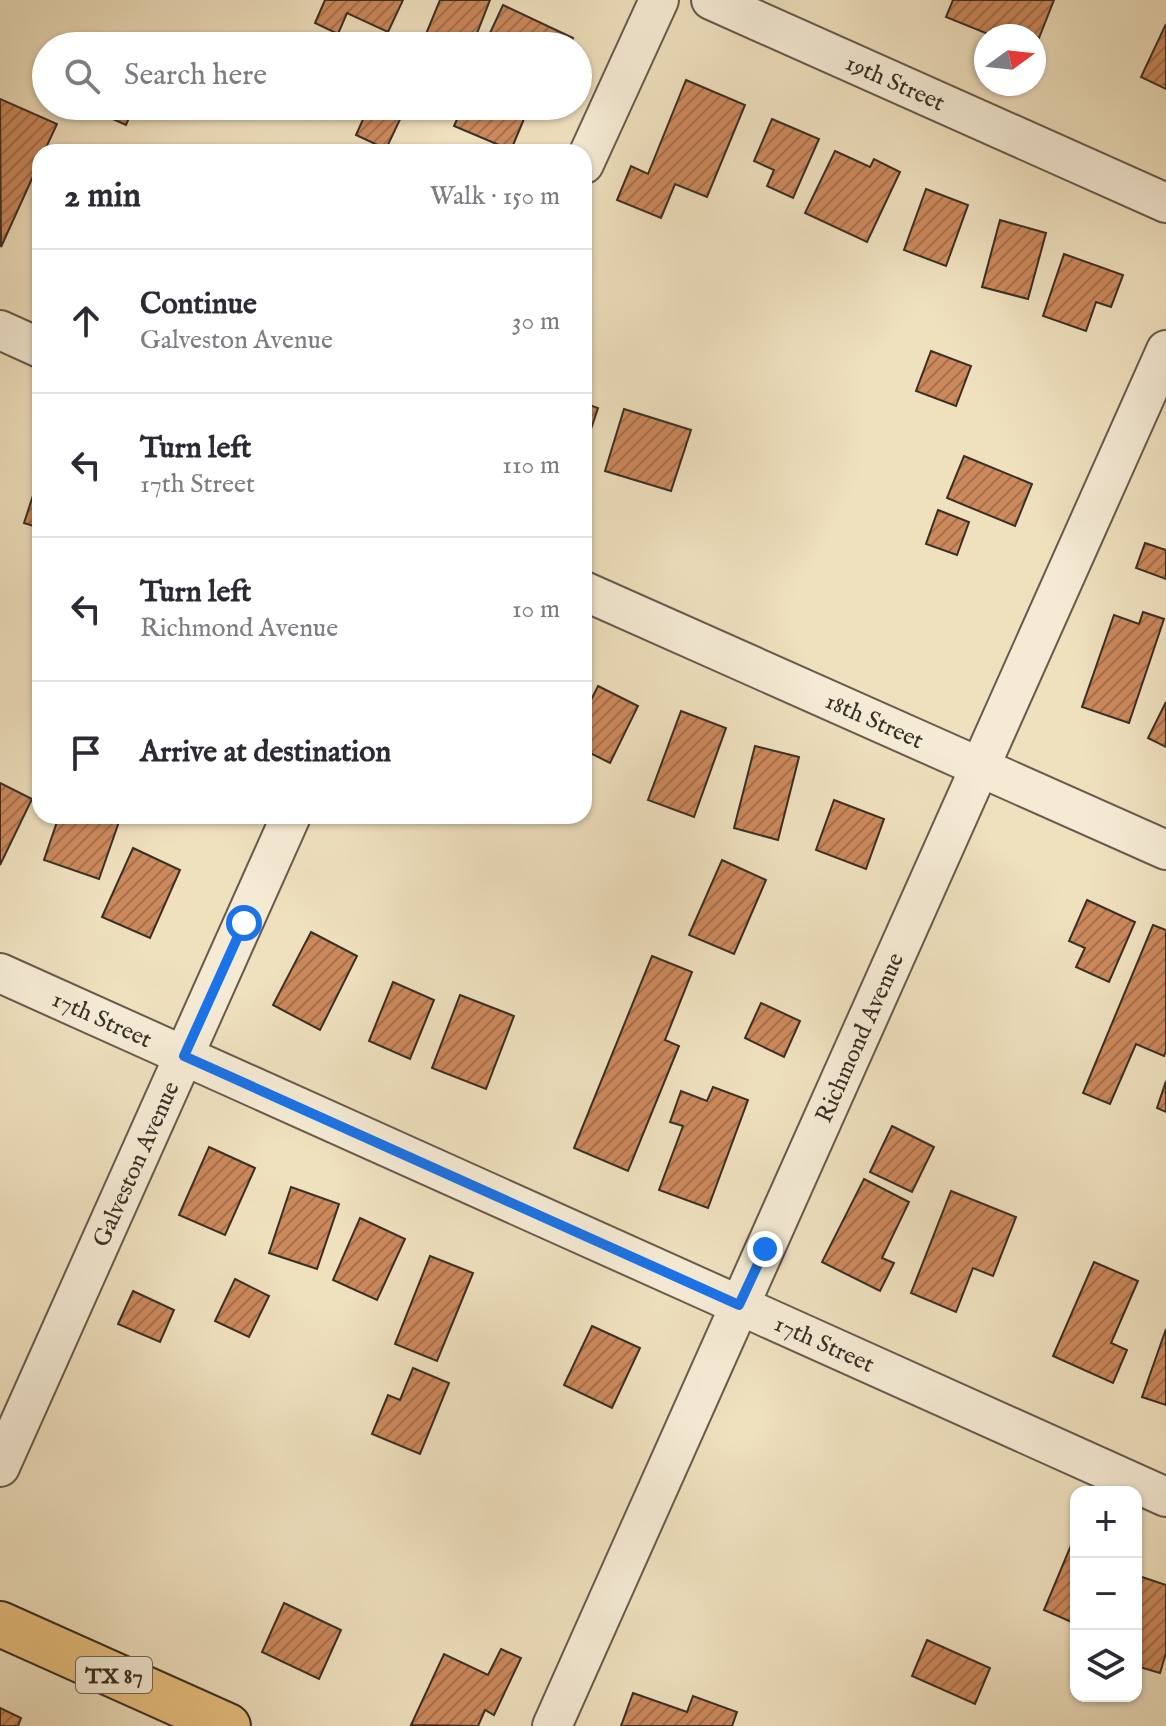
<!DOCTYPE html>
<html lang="en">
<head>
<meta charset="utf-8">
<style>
  body { margin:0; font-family:"IM FELL English",serif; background:#f7f7f7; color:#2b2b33 }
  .controls { position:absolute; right:24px; bottom:24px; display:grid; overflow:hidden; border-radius:16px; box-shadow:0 2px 6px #0004 }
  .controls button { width:72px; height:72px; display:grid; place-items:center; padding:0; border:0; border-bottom:2px solid #e1e1e2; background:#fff; color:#2b2b33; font:40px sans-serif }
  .compass { position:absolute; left:974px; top:24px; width:72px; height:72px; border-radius:50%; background:#fff; box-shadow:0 2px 6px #0004; rotate:75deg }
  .stop { position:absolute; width:24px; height:24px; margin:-18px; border:6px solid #1a73e8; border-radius:50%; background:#fff }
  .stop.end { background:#1a73e8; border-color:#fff; box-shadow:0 2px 8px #0008 }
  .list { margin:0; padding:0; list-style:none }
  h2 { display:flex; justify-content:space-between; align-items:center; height:104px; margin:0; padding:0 32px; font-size:34px }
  h2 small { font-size:26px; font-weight:400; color:#7c7c81 }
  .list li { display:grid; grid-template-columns:52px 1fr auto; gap:24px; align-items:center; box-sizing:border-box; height:144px; padding:0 32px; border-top:2px solid #e1e1e2 }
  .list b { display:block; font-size:30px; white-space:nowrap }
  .list p { margin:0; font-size:26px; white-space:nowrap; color:#7c7c81 }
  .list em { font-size:26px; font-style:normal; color:#7c7c81 }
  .icon { flex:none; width:44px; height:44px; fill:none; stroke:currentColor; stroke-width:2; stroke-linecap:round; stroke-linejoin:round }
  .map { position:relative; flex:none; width:1166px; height:1726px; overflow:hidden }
  .search { position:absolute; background:#fff; box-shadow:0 2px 6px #0004; left:32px; top:32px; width:560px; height:88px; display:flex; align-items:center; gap:20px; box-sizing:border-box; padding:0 28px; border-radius:44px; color:#7c7c81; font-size:30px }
  .panel { position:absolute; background:#fff; box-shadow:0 2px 6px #0004; left:32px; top:144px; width:560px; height:680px; border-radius:24px }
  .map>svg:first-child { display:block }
</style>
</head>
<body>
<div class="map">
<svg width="1166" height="1726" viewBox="0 0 1166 1726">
  <defs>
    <pattern id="building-hatch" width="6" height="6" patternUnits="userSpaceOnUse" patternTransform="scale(2)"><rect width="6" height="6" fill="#cc895c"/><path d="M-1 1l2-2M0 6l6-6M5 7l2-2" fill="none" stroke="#a7704c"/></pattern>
  </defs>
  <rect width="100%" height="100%" fill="#efe0be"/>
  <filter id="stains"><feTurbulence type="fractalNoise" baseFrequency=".0025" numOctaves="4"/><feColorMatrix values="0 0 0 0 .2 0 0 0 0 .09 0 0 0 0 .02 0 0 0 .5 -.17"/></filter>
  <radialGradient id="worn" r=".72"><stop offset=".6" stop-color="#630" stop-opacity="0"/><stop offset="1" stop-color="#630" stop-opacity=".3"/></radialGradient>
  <g fill="url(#building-hatch)" stroke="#392f26" stroke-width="2">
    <path d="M 325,0 L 403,0 L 388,32 L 347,13 L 338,34 L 315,23 Z"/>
    <path d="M 440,0 L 490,0 L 472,46 L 421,46 Z"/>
    <path d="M 953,0 L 1054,0 L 1039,38 L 1013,27 L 1010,36 L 993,36 L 946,17 Z"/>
    <path d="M 503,5 L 573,38 L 569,46 L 484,46 Z"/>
    <path d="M 1166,24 L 1166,89 L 1141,77 Z"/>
    <path d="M 686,80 L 745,105 L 707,197 L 675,184 L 661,218 L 617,200 L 631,166 L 648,174 Z"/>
    <path d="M 0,99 L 57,124 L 44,152 L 40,152 L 40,161 L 1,247 Z"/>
    <path d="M 91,106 L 134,106 L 126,125 L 90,109 Z"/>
    <path d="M 369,106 L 388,106 L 403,113 L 386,149 L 356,135 Z"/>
    <path d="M 463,106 L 526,106 L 529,107 L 511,150 L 454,126 Z"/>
    <path d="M 772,119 L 819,139 L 793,198 L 767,186 L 774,170 L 754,161 Z"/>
    <path d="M 835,151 L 870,167 L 874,159 L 900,172 L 867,242 L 805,213 Z"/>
    <path d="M 926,189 L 968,205 L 946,266 L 904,250 Z"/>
    <path d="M 1000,220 L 1046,233 L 1028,299 L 982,287 Z"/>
    <path d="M 1064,254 L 1123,275 L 1111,307 L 1096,302 L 1086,331 L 1043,316 Z"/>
    <path d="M 931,351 L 971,366 L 956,406 L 916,391 Z"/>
    <path d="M 584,403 L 598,408 L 584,450 Z"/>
    <path d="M 624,409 L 691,430 L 671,491 L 605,471 Z"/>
    <path d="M 964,456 L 1032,484 L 1015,526 L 947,498 Z"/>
    <path d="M 40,474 L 40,528 L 24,523 Z"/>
    <path d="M 938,510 L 969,522 L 957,555 L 926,544 Z"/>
    <path d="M 1145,543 L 1166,550 L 1166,579 L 1136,568 Z"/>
    <path d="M 1143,612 L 1164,619 L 1129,723 L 1082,707 L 1114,615 L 1139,624 Z"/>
    <path d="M 598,686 L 638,706 L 610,763 L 584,750 L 584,714 Z"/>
    <path d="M 1166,702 L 1166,747 L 1148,738 Z"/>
    <path d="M 681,711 L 726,728 L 694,817 L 648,800 Z"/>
    <path d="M 755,746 L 799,757 L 778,840 L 734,828 Z"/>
    <path d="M 0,783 L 32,799 L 0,865 Z"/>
    <path d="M 834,800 L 884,819 L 866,869 L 816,850 Z"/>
    <path d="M 59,816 L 121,816 L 99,879 L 44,860 Z"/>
    <path d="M 133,848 L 180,870 L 150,938 L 102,917 Z"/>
    <path d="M 722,860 L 766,880 L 734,954 L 689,935 Z"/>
    <path d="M 1087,900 L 1135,922 L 1109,982 L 1076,967 L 1085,948 L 1069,941 Z"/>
    <path d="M 1153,925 L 1166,930 L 1166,1051 L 1164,1056 L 1136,1044 L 1110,1104 L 1083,1093 Z"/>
    <path d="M 311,932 L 357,956 L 320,1030 L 273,1005 Z"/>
    <path d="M 652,956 L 692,972 L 665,1040 L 679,1046 L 628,1171 L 574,1148 Z"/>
    <path d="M 393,982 L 434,1000 L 410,1059 L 369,1041 Z"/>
    <path d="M 460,995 L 514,1016 L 486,1089 L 432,1068 Z"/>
    <path d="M 761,1003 L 800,1021 L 784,1057 L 745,1038 Z"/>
    <path d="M 1166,1081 L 1166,1112 L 1157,1108 Z"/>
    <path d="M 713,1087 L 748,1100 L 708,1208 L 659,1190 L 683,1126 L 670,1122 L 681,1091 L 707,1101 Z"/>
    <path d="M 892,1126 L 934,1147 L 912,1192 L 870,1172 Z"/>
    <path d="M 209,1147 L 255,1168 L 225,1235 L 179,1215 Z"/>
    <path d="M 864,1179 L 909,1202 L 882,1258 L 894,1263 L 880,1291 L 822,1262 Z"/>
    <path d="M 291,1187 L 339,1204 L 317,1269 L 269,1253 Z"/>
    <path d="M 951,1191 L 1016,1217 L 993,1276 L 973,1268 L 956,1312 L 911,1293 Z"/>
    <path d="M 360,1218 L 405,1239 L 377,1300 L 333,1280 Z"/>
    <path d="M 430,1256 L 473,1273 L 437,1361 L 395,1344 Z"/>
    <path d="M 1094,1262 L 1138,1281 L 1111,1343 L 1127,1350 L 1113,1383 L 1053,1356 Z"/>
    <path d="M 235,1279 L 269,1296 L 249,1337 L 215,1321 Z"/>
    <path d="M 133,1291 L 174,1310 L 160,1342 L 118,1324 Z"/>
    <path d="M 592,1326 L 640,1348 L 612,1408 L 564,1385 Z"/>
    <path d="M 1166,1329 L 1166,1405 L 1142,1397 Z"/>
    <path d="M 413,1368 L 449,1383 L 420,1454 L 372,1434 L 388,1395 L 400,1400 Z"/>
    <path d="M 1074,1538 L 1076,1539 L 1076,1624 L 1044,1610 Z"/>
    <path d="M 1136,1575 L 1166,1585 L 1166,1653 L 1160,1673 L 1136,1666 Z"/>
    <path d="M 284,1603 L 341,1630 L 319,1679 L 262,1652 Z"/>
    <path d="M 927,1640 L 990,1668 L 975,1704 L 912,1676 Z"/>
    <path d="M 501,1649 L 521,1658 L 494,1715 L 485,1710 L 478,1726 L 411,1725 L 444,1654 L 488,1675 Z"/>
    <path d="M 633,1693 L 687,1712 L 693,1696 L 737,1712 L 732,1726 L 621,1726 Z"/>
    <path d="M 0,1708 L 21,1718 L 18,1726 L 0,1726 Z"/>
  </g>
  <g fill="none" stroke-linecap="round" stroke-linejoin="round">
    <defs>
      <g id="minor">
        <path id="s1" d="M 711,0 L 1166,203"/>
        <path d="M 584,164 L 659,0"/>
        <path d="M 0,330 L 40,348"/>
        <path id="s2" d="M 584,591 L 1166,850"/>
        <path id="s3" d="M 0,973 L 1166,1497"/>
        <path id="s4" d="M 0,1467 L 291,816"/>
        <path id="s5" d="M 552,1726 L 1166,350"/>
      </g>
      <path id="major" d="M 0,1624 L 228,1726"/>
    </defs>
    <use href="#minor" stroke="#665b4c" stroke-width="42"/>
    <use href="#major" stroke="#392f26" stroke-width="48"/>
    <use href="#minor" stroke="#f5ebd5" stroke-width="38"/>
    <use href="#major" stroke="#e8c07f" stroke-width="44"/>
  </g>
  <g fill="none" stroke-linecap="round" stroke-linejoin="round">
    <path stroke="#1a73e8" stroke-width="10" d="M 244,923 L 184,1056 L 739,1305 L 765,1249"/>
  </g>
  <g text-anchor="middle" stroke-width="6" stroke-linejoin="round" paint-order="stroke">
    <rect fill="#f5ebd5" stroke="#71675a" stroke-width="2" x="76" y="1657" width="76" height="36" rx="6"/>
    <g font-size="22" font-weight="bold" fill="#392f26">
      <text x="114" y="1683">TX 87</text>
    </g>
    <g font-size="24" fill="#392f26" stroke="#f5ebd5">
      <text dy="8" stroke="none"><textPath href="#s1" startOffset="202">19th Street</textPath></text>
      <text dy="8" stroke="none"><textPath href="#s2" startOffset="318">18th Street</textPath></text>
      <text dy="8" stroke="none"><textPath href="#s3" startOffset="112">17th Street</textPath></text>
      <text dy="8" stroke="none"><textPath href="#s5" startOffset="754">Richmond Avenue</textPath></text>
      <text dy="8" stroke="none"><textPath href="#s4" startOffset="332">Galveston Avenue</textPath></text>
      <text dy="8" stroke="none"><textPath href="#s3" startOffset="904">17th Street</textPath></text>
    </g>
  </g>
  <rect width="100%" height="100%" filter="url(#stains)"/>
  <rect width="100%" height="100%" fill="url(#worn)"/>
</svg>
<div class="controls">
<button>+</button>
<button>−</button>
<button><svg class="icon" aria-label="layers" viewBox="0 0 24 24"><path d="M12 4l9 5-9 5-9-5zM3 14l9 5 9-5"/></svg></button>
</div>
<svg class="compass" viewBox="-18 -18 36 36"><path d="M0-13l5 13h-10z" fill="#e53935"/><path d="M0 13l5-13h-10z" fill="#7c7c81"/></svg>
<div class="stop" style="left:244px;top:923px"></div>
<div class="stop end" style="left:765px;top:1249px"></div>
<div class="search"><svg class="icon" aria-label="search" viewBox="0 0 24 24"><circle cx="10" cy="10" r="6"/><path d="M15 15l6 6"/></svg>Search here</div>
<section class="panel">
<h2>2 min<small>Walk · 150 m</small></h2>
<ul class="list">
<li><svg class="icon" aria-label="ahead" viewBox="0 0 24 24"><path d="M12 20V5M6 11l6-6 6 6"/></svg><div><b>Continue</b><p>Galveston Avenue</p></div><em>30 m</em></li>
<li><svg class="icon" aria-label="left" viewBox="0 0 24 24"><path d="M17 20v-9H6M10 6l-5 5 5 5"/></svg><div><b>Turn left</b><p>17th Street</p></div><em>110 m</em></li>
<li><svg class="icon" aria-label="left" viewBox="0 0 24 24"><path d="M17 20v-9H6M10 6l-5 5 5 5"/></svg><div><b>Turn left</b><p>Richmond Avenue</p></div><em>10 m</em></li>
<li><svg class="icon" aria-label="arrive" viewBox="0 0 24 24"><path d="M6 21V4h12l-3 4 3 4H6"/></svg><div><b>Arrive at destination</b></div></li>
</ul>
</section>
</div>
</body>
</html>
